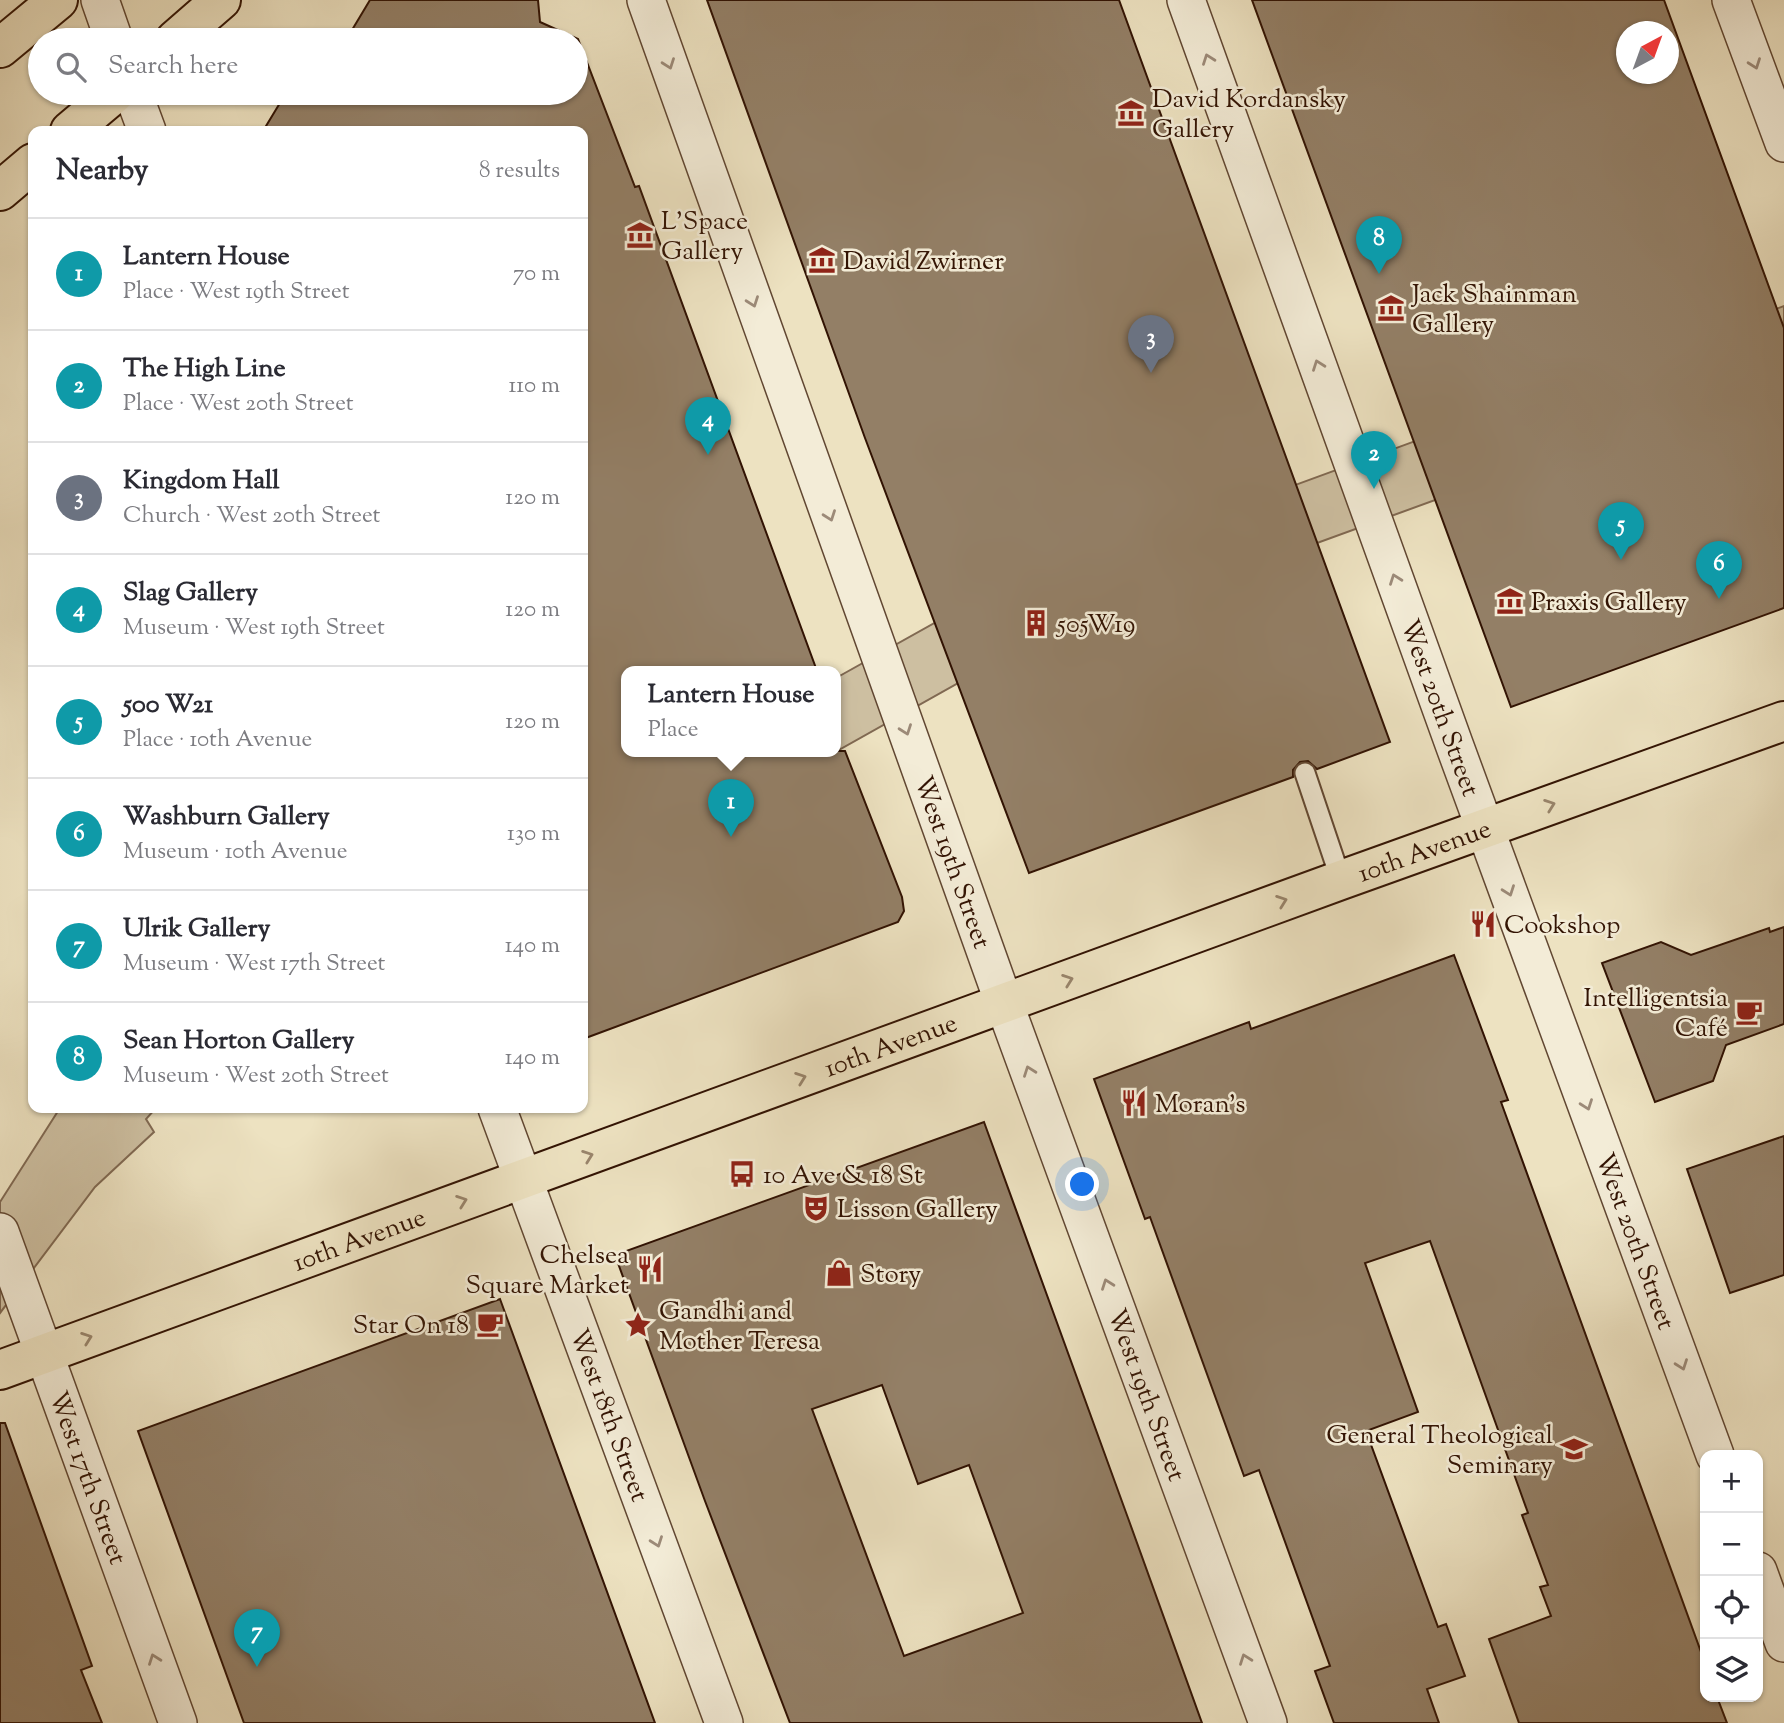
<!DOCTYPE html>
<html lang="en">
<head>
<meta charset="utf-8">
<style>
  body { margin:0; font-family:"Sorts Mill Goudy",serif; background:#f2f2f3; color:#2b2b33 }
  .controls { position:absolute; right:21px; bottom:21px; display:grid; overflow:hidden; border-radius:14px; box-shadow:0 2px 5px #0004 }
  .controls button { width:63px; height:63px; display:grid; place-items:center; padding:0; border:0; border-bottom:2px solid #e1e1e2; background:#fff; color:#2b2b33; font:35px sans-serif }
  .compass { position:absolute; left:1616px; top:21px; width:63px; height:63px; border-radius:50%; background:#fff; box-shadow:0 2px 5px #0004; rotate:41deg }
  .you { position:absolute; left:1083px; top:1185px; width:24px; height:24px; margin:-18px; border:5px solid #fff; border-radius:50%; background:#1a73e8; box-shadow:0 0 0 10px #1a73e833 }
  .badge { display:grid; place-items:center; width:46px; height:46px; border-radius:50%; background:#8f2418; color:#fff; font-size:23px; font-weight:700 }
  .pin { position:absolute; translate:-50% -58px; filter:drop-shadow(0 2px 4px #0008) }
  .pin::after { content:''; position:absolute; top:37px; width:24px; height:21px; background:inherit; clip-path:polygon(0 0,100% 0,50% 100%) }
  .popup { position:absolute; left:621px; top:666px; width:220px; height:91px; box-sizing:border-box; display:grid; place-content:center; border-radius:14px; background:#fff; filter:drop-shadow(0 2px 5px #0005); font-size:23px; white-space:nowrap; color:#7c7c81 }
  .popup b { font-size:26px; color:#2b2b33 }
  .popup::after { content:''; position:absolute; left:50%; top:100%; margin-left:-14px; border:14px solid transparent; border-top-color:#fff }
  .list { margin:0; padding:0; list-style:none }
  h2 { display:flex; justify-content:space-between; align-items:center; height:91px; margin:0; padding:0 28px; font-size:30px }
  h2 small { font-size:23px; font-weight:400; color:#7c7c81 }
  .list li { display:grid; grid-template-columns:46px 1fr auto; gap:21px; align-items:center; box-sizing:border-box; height:112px; padding:0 28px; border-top:2px solid #e1e1e2 }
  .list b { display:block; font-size:26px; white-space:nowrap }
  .list p { margin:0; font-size:23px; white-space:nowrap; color:#7c7c81 }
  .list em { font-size:23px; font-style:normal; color:#7c7c81 }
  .icon { flex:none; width:38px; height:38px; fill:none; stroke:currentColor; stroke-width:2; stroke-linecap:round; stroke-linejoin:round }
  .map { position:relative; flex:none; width:1784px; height:1723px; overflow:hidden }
  .search { position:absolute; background:#fff; box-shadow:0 2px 5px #0004; left:28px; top:28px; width:560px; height:77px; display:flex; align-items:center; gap:18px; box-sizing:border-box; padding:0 24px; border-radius:38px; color:#7c7c81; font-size:26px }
  .panel { position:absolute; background:#fff; box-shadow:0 2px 5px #0004; left:28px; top:126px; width:560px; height:987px; border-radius:14px }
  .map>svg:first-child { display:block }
</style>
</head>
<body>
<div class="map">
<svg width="1784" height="1723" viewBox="0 0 1784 1723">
  <rect width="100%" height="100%" fill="#ede2c1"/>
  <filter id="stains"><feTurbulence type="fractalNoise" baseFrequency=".00286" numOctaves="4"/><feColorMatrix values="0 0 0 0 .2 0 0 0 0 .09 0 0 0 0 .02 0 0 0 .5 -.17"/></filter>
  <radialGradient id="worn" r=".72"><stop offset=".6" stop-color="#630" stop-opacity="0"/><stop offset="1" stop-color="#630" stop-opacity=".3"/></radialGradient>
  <g fill="#cdbfa1" stroke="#806952" stroke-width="2">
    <path d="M 1784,306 L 1784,373 L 1078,630 L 962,681 L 839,750 L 840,753 L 652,817 L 583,843 L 583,776 L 650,751 L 836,751 L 836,678 L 965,606 Z"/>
    <path d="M 60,1108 L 156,1108 L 146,1119 L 154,1132 L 95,1187 L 0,1313 L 0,1202 Z"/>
  </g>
  <g fill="#937f66" stroke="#321303" stroke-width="2" fill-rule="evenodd">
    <path d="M 370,0 L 538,0 L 540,22 L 578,39 L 635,187 L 639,186 L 817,671 L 626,671 L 626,751 L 845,751 L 902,897 L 904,911 L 898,922 L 583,1039 L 583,131 L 263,131 L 286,93 L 576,93 L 576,40 L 346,40 Z"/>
    <path d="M 707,0 L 1119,0 L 1390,742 L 1317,769 L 1308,761 L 1300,762 L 1293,770 L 1293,777 L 1029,873 L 865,438 Z"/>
    <path d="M 1252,0 L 1664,0 L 1784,328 L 1784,608 L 1511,707 ZM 1627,32 L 1669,32 L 1669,74 L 1627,74 Z"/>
    <path d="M 1784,927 L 1784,1024 L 1726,1045 L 1713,1081 L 1655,1102 L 1602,963 L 1661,942 L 1691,955 L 1769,928 L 1770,932 Z"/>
    <path d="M 1454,955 L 1508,1100 L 1501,1102 L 1705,1663 L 1705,1697 L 1717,1697 L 1727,1723 L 1519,1723 L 1489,1639 L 1551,1616 L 1540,1587 L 1548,1585 L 1522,1515 L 1528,1513 L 1519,1488 L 1430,1241 L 1365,1263 L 1418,1412 L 1366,1431 L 1438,1627 L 1446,1624 L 1465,1676 L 1427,1689 L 1439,1723 L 1334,1723 L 1315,1671 L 1330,1666 L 1259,1470 L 1244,1476 L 1150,1217 L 1145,1219 L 1094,1079 L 1249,1022 L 1251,1029 Z"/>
    <path d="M 984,1122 L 1128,1518 L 1202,1723 L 790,1723 L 705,1501 L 615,1255 ZM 882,1385 L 918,1484 L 969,1465 L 1023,1613 L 904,1656 L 812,1409 Z"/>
    <path d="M 1784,1136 L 1784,1275 L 1730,1293 L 1687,1169 Z"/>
    <path d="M 500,1299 L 655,1723 L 244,1723 L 138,1431 Z"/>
    <path d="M 0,1423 L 5,1423 L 92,1666 L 81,1670 L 102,1723 L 0,1723 Z"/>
  </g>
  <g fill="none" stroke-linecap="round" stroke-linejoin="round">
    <defs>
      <path id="service" d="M 1305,773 L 1341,880"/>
      <g id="minor">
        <path d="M 100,0 L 114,40"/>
        <path id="s1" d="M 646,0 L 1004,1003 L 1268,1723"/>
        <path id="s2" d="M 1186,0 L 1454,744 L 1715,1455"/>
        <path d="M 1731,0 L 1784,143"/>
        <path d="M 133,93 L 147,131"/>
        <path id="s3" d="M 497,1108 L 724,1723"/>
        <path id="s4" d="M 0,1232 L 178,1723"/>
        <path d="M 1758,1571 L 1784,1643"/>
      </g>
      <g id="primary">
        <path id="s5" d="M 0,1370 L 1341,880 L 1784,721"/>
      </g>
      <g id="trunk">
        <path d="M 175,40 L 221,0"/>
        <path d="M 0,48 L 58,0"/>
        <path d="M 70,131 L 115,93"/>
        <path d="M 0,191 L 33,163"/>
      </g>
    </defs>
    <use href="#service" stroke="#614732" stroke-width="23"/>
    <use href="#minor" stroke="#614732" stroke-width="40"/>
    <use href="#primary" stroke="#321303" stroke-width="42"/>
    <use href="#trunk" stroke="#321303" stroke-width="42"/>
    <use href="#service" stroke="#f3ecd7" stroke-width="19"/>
    <use href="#minor" stroke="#f3ecd7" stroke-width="37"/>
    <use href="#primary" stroke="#ede2c1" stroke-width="38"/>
    <use href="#trunk" stroke="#ede2c1" stroke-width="38"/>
  </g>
  <defs><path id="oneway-chevron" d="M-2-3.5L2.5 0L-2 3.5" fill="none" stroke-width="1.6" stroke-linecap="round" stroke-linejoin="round" transform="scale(1.75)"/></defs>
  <g stroke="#9c8a78">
    <use href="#oneway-chevron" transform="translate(1208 59) rotate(-110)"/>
    <use href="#oneway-chevron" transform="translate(669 64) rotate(70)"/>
    <use href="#oneway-chevron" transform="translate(1755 64) rotate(70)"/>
    <use href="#oneway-chevron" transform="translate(753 302) rotate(70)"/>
    <use href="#oneway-chevron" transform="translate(1318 365) rotate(-110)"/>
    <use href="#oneway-chevron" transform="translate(830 516) rotate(70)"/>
    <use href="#oneway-chevron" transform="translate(1395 579) rotate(-110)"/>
    <use href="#oneway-chevron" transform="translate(906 730) rotate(70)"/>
    <use href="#oneway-chevron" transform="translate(1509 891) rotate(70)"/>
    <use href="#oneway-chevron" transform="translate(1029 1071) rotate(-110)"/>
    <use href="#oneway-chevron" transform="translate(1587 1105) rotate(70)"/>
    <use href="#oneway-chevron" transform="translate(1107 1284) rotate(-110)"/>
    <use href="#oneway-chevron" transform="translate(1682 1365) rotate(70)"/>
    <use href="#oneway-chevron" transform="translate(657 1542) rotate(70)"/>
    <use href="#oneway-chevron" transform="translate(154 1659) rotate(-110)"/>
    <use href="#oneway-chevron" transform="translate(1245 1659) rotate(-110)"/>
  </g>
  <g stroke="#99856c">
    <use href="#oneway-chevron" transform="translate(1550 805) rotate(-20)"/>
    <use href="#oneway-chevron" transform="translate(1282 901) rotate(-20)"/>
    <use href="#oneway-chevron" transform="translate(1068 980) rotate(-20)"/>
    <use href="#oneway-chevron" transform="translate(801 1078) rotate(-20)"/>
    <use href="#oneway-chevron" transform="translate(588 1156) rotate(-20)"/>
    <use href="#oneway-chevron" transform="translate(462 1201) rotate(-20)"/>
    <use href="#oneway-chevron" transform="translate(87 1338) rotate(-20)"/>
  </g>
  <defs>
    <symbol id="museum-bare" viewBox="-9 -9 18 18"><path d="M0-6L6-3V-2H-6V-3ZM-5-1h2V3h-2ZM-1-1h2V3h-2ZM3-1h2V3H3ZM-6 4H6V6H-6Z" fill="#8f2418" stroke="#f3ecd7" stroke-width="2.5" paint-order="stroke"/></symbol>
    <symbol id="building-bare" viewBox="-9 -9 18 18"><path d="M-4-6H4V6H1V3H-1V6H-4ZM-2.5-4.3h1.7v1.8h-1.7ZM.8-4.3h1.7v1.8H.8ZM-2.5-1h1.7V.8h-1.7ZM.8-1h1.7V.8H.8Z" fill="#8f2418" stroke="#f3ecd7" stroke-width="2.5" paint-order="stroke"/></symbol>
    <symbol id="restaurant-bare" viewBox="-9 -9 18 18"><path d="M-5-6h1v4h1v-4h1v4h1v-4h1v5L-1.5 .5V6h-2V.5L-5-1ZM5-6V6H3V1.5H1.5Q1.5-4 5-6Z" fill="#8f2418" stroke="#f3ecd7" stroke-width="2.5" paint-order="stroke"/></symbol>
    <symbol id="cafe-bare" viewBox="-9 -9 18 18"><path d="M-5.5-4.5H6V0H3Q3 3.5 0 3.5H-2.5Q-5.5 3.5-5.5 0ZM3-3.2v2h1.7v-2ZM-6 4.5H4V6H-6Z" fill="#8f2418" stroke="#f3ecd7" stroke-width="2.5" paint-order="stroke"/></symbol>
    <symbol id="bus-bare" viewBox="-9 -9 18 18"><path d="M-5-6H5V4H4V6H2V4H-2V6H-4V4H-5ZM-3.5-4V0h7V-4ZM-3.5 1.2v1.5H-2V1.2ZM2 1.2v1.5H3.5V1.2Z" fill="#8f2418" stroke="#f3ecd7" stroke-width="2.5" paint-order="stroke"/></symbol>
    <symbol id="theatre-bare" viewBox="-9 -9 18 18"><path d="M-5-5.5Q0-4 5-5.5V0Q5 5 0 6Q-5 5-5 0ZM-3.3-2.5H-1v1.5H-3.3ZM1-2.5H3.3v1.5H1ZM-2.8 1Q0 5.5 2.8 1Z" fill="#8f2418" stroke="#f3ecd7" stroke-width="2.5" paint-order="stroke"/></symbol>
    <symbol id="shop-bare" viewBox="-9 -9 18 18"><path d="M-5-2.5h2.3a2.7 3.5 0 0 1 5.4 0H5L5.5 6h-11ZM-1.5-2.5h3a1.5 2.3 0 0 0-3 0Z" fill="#8f2418" stroke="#f3ecd7" stroke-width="2.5" paint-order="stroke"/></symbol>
    <symbol id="sight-bare" viewBox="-9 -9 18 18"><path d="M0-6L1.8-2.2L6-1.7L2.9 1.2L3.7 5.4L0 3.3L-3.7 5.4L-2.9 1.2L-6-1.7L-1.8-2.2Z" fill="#8f2418" stroke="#f3ecd7" stroke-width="2.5" paint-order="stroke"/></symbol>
    <symbol id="school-bare" viewBox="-9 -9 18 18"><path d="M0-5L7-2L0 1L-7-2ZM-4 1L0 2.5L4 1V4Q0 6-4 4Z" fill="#8f2418" stroke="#f3ecd7" stroke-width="2.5" paint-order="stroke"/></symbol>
  </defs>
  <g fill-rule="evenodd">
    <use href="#museum-bare" x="1112" y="94" width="38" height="38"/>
    <use href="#museum-bare" x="621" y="216" width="38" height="38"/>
    <use href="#museum-bare" x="803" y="241" width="38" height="38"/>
    <use href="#museum-bare" x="1372" y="289" width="38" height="38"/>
    <use href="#museum-bare" x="1491" y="582" width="38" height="38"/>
    <use href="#building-bare" x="1017" y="604" width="38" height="38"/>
    <use href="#restaurant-bare" x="1464" y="905" width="38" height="38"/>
    <use href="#cafe-bare" x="1730" y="993" width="38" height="38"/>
    <use href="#restaurant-bare" x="1115" y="1084" width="38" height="38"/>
    <use href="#bus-bare" x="723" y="1155" width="38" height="38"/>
    <use href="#theatre-bare" x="797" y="1189" width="38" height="38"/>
    <use href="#restaurant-bare" x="631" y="1250" width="38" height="38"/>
    <use href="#shop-bare" x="820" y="1254" width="38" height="38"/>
    <use href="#cafe-bare" x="471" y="1305" width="38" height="38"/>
    <use href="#sight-bare" x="619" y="1306" width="38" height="38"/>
    <use href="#school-bare" x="1555" y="1430" width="38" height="38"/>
  </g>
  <g text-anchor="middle" stroke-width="5" stroke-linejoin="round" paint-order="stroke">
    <g font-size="26" fill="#321303" stroke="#f3ecd7" text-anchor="start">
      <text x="1152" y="107">David Kordansky<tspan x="1152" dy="30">Gallery</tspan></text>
      <text x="661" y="229">L'Space<tspan x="661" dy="30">Gallery</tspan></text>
      <text x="843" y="269">David Zwirner</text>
      <text x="1412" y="302">Jack Shainman<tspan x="1412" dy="30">Gallery</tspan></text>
      <text x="1531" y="610">Praxis Gallery</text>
      <text x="1057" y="632">505W19</text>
      <text x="1504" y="933">Cookshop</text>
      <text x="1728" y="1006" text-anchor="end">Intelligentsia<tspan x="1728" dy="30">Café</tspan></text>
      <text x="1155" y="1112">Moran's</text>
      <text x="763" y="1183">10 Ave &amp; 18 St</text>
      <text x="837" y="1217">Lisson Gallery</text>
      <text x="629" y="1263" text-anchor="end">Chelsea<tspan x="629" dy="30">Square Market</tspan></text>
      <text x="860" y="1282">Story</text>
      <text x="659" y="1319">Gandhi and<tspan x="659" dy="30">Mother Teresa</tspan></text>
      <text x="469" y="1333" text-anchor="end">Star On 18</text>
      <text x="1553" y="1443" text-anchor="end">General Theological<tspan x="1553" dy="30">Seminary</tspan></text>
    </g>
    <g font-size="26" fill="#321303" stroke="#f3ecd7">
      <text dy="9" stroke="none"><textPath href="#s2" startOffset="752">West 20th Street</textPath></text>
      <text dy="9" stroke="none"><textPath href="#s5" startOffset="1516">10th Avenue</textPath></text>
      <text dy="9" stroke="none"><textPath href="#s1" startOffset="915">West 19th Street</textPath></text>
      <text dy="9" stroke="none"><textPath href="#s5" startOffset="948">10th Avenue</textPath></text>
      <text dy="9" stroke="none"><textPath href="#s5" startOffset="382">10th Avenue</textPath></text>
      <text dy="9" stroke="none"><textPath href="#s2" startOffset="1320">West 20th Street</textPath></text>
      <text dy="9" stroke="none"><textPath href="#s1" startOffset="1482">West 19th Street</textPath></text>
      <text dy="9" stroke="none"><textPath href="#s3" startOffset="327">West 18th Street</textPath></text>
      <text dy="9" stroke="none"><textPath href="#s4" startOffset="261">West 17th Street</textPath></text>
    </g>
  </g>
  <rect width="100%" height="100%" filter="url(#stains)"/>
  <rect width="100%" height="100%" fill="url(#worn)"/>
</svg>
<div class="controls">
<button>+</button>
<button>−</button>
<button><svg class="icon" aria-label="locate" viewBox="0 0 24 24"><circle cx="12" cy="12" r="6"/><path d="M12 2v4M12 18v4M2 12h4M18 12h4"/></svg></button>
<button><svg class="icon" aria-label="layers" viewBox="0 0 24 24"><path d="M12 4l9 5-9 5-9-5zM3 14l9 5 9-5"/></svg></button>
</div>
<svg class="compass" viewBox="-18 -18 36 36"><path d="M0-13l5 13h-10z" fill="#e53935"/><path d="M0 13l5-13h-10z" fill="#7c7c81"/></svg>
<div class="you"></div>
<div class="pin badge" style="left:731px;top:837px;background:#0f9aa8">1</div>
<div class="popup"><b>Lantern House</b>Place</div>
<div class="pin badge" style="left:1374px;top:489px;background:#0f9aa8">2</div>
<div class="pin badge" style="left:1151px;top:373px;background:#6b7280">3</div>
<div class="pin badge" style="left:708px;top:455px;background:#0f9aa8">4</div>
<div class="pin badge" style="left:1621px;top:560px;background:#0f9aa8">5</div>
<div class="pin badge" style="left:1719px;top:599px;background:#0f9aa8">6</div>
<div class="pin badge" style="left:257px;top:1667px;background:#0f9aa8">7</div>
<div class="pin badge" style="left:1379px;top:274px;background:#0f9aa8">8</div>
<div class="search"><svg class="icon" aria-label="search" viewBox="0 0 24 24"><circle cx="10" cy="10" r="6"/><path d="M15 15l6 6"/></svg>Search here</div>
<section class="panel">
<h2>Nearby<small>8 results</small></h2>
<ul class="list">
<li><span class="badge" style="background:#0f9aa8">1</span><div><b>Lantern House</b><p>Place · West 19th Street</p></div><em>70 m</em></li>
<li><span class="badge" style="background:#0f9aa8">2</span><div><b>The High Line</b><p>Place · West 20th Street</p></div><em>110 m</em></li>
<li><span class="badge" style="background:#6b7280">3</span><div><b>Kingdom Hall</b><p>Church · West 20th Street</p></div><em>120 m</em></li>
<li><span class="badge" style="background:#0f9aa8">4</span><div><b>Slag Gallery</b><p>Museum · West 19th Street</p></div><em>120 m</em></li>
<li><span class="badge" style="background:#0f9aa8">5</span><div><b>500 W21</b><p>Place · 10th Avenue</p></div><em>120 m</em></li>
<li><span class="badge" style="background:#0f9aa8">6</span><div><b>Washburn Gallery</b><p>Museum · 10th Avenue</p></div><em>130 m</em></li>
<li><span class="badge" style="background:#0f9aa8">7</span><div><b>Ulrik Gallery</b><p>Museum · West 17th Street</p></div><em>140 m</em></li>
<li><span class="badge" style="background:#0f9aa8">8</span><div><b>Sean Horton Gallery</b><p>Museum · West 20th Street</p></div><em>140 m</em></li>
</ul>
</section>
</div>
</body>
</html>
